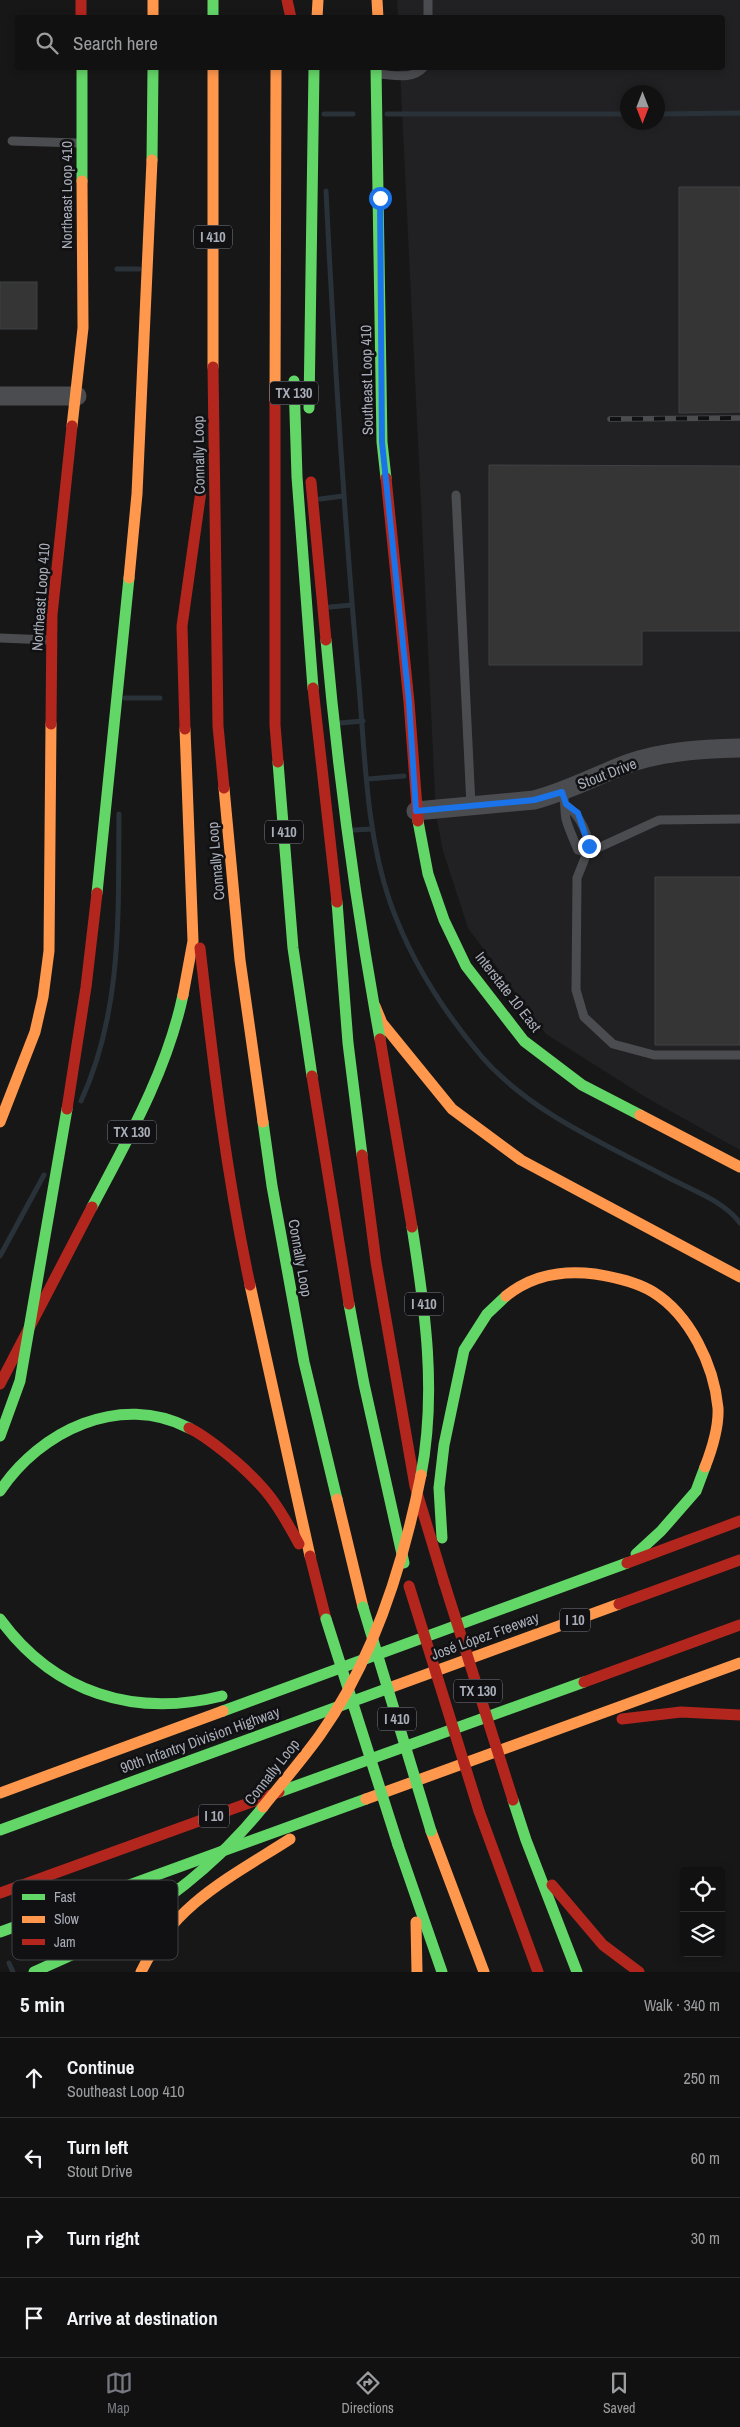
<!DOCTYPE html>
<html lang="en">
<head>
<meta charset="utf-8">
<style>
  body { margin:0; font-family:"Archivo Narrow",sans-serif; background:#1e1f1f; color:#f1f3f6 }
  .controls { position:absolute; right:15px; bottom:15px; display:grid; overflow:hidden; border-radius:5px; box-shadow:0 2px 8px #0003 }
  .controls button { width:45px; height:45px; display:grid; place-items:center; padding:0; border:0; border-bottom:1px solid #303131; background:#111; color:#f1f3f6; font:25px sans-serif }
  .compass { position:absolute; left:620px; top:85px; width:45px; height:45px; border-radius:50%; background:#111; box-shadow:0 2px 8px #0003; rotate:180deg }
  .stop { position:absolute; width:15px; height:15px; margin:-11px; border:4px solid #1a73e8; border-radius:50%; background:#fff }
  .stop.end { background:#1a73e8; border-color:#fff; box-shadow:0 1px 5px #0008 }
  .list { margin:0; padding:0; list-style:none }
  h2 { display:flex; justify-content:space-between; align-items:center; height:65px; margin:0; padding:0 20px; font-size:21px }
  h2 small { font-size:16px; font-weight:400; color:#9c9d9f }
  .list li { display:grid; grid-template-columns:32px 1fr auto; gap:15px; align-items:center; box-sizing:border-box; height:80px; padding:0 20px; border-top:1px solid #303131 }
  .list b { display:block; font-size:19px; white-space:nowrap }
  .list p { margin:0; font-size:16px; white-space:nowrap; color:#9c9d9f }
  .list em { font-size:16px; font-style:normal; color:#9c9d9f }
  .icon { flex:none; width:28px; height:28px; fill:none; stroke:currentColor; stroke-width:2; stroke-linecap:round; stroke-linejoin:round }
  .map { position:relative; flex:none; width:740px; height:1972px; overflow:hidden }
  .search { position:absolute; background:#111; box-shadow:0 2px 8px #0003; left:15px; right:15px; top:15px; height:55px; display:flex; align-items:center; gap:12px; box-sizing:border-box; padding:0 18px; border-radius:5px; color:#9c9d9f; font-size:19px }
  .sheet { height:385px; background:#111 }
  nav { display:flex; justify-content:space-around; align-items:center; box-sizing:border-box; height:70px; border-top:1px solid #303131; background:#111; font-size:14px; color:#9c9d9f }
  nav a { display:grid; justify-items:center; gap:2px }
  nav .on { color:#757880 }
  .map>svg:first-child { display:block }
</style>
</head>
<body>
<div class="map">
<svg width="740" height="1972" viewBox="0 0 740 1972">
  <rect width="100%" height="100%" fill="#171717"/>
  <path fill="#212123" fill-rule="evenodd" d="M 397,0 L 740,0 L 740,1150 L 647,1098 L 546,1034 L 468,928 L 443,851 L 436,815 L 400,68 L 722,68 L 722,18 L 398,17 ZM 628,92 L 658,92 L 658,122 L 628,122 Z"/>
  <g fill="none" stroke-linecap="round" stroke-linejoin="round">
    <g stroke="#2a3239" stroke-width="5">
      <path d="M 324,114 L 353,114"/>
      <path d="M 387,114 L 628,114"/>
      <path d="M 658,114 L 740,113"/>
      <path d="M 326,191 C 334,353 344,514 358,674 C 365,750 365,829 390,902 C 410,959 443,1011 482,1057 C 531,1113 605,1144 669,1178 C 692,1190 724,1201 740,1223"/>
      <path d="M 117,269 L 139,269"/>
      <path d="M 320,499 L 343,496"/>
      <path d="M 330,607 L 352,605"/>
      <path d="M 125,698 L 160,698"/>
      <path d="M 340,723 L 363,721"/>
      <path d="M 368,779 L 404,776"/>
      <path d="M 354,830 L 372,829"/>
      <path d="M 81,1101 C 123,1010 118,912 119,814"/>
      <path d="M 0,1256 L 44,1175"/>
      <path d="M 9,1963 L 13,1972"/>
    </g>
  </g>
  <g fill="#353536" stroke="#3f4043">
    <path d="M 679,187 L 740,187 L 740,412 L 679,413 Z"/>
    <rect x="0" y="282" width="37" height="47"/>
    <path d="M 489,465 L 740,466 L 740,631 L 642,631 L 642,665 L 489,665 Z"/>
    <rect x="655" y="877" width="85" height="168"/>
  </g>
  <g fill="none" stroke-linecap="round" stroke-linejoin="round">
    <g stroke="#4b4c50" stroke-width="9">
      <path d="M 428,18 L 428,0"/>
      <path d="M 378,74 C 394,75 412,80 423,68"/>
      <path d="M 12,141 L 79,143"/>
      <path d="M 456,495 L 471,806"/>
      <path d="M 0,638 L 49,640"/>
      <path d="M 562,791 C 566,802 564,810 566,819 C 569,830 574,840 578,850 L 587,853 C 592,837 579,815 566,805"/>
      <path d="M 740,819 L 659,820 L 587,853 L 577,878 L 576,990 L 584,1017 L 613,1044 L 654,1055 L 740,1055"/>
    </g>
    <g stroke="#4b4c50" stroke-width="19">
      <path d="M 0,396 L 77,396"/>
      <path d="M 416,811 L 534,800 C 566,792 595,776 627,764 C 663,751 702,749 740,748"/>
    </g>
    <g stroke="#63d668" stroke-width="11">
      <path d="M 213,0 L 213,18"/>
      <path d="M 82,68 L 82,181"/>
      <path d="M 376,68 L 382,442 L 386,478"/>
      <path d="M 294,381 L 297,477 L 313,688"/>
      <path d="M 309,408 L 314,68"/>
      <path d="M 278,762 L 293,948 L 312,1076"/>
      <path d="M 418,821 L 428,874 L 444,920 L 466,966 L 524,1041 L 582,1085 L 640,1115"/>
      <path d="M 337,902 L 348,1043 L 362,1155"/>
      <path d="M 263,1122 L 272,1186 L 304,1362 L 337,1499"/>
      <path d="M 92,1207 C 128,1139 167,1071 183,995"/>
      <path d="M 349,1304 L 364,1384 L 404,1563"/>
      <path d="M 0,1491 C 40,1431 120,1392 189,1428"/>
      <path d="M 442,1538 L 439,1488 L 444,1445 L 464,1350 L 487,1314 L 506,1296"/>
      <path d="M 636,1554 L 661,1531 L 696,1491 L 705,1467"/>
      <path d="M 0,1619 C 54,1693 134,1718 222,1696"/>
      <path d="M 223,1711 L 627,1563"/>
      <path d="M 279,1792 L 584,1682"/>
      <path d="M 513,1800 L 526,1840 L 577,1972"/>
      <path d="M 0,1830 L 389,1688"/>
      <path d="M 398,1845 L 442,1972"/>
      <path d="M 0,1932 L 366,1799"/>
    </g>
    <g stroke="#ff974d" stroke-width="11">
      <path d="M 153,0 L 153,18"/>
      <path d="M 377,0 L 378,18"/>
      <path d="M 317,18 L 318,0"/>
      <path d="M 213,68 L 213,367"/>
      <path d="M 275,400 L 276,68"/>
      <path d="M 72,426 L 83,328 L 82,181"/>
      <path d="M 224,788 L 240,960 L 263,1122"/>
      <path d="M 183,995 L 193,941 L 185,729"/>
      <path d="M 375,1006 L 382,1023 L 452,1109 L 521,1160 L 740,1277"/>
      <path d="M 640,1115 L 740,1167"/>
      <path d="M 0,1122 L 35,1032 L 43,997 L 49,951 L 51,724"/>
      <path d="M 250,1285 L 310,1556"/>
      <path d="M 506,1296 C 532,1275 564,1270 595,1274 C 614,1277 637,1282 653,1292 C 690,1315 714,1365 718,1408 C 719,1428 712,1449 705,1467"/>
      <path d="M 337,1499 L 363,1607"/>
      <path d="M 389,1688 L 619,1604"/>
      <path d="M 0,1793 L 223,1711"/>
      <path d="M 366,1799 L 740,1663"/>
      <path d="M 431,1831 L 484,1972"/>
      <path d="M 416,1922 L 417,1972"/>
      <path d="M 141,1972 C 174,1904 229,1878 290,1839"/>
    </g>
    <g stroke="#b3261e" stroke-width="11">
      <path d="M 81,0 L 81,18"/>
      <path d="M 287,0 L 291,18"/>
      <path d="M 213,367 L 218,726 L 224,788"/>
      <path d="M 275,400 L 275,725 L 278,762"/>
      <path d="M 386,478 L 409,702 L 418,821"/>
      <path d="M 313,688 L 337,902"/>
      <path d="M 51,724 L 52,615 L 72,426"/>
      <path d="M 185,729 L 182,626 L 201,491"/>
      <path d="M 200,948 C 213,1062 226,1173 250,1285"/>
      <path d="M 312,1076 L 349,1304"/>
      <path d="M 362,1155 L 376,1262 L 415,1486 L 444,1582"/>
      <path d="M 0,1384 L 92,1207"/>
      <path d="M 189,1428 C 206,1436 219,1448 233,1459 C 267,1488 278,1505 299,1544"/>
      <path d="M 310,1556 L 326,1619"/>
      <path d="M 627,1563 L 740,1521"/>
      <path d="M 619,1604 L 740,1560"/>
      <path d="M 584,1682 L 740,1625"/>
      <path d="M 622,1719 L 681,1712 L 740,1715"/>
      <path d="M 479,1811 L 538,1972"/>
      <path d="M 552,1885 L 603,1945 L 639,1972"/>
      <path d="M 0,1893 L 279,1792"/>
    </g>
    <defs>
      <path id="rail" d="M 610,419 L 740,418"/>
    </defs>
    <use href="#rail" stroke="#4b4c4f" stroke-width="5.5"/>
    <use href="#rail" stroke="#111113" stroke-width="4" stroke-dasharray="11" stroke-linecap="butt"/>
    <g stroke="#63d668" stroke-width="11">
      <path d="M 152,160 L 153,68"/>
      <path d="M 326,640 C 338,774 356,907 380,1039"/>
      <path d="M 97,893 L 129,578"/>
      <path d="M 412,1227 C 425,1309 437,1392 421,1475"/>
      <path d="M 0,1436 L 20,1381 L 67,1109"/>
      <path d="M 363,1607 L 431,1831"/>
      <path d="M 326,1619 L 398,1845"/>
      <path d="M 34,1972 C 57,1961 81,1952 103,1939 C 164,1905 219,1862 263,1807"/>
    </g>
    <g stroke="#ff974d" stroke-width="11">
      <path d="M 129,578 L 137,494 L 152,160"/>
      <path d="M 263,1807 C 282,1783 302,1760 320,1735 C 374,1659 403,1566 421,1475"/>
    </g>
    <g stroke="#b3261e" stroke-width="11">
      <path d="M 311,482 L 326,640"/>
      <path d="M 380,1039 L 412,1227"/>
      <path d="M 67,1109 L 86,987 L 97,893"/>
      <path d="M 444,1582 L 513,1800"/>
      <path d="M 409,1586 L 479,1811"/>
    </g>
  </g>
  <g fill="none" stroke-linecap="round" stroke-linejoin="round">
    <path stroke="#1a73e8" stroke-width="6" d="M 380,198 L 382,442 L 409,702 L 416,811 L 534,800 L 562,792 L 566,804 L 578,813 L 589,846"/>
  </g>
  <g text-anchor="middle" stroke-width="5" stroke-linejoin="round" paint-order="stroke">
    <g fill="#111113" stroke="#7b7e86" stroke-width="1">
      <rect x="194" y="225.5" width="38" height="23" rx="4"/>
      <rect x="270" y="381.5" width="48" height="23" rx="4"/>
      <rect x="265" y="820.5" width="38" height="23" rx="4"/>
      <rect x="108" y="1120.5" width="48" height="23" rx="4"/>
      <rect x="405" y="1292.5" width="38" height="23" rx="4"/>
      <rect x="560" y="1608.5" width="30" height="23" rx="4"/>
      <rect x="454" y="1679.5" width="48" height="23" rx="4"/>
      <rect x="378" y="1707.5" width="38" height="23" rx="4"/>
      <rect x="199" y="1804.5" width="30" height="23" rx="4"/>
    </g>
    <g font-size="14" font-weight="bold" fill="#a8adb8">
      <text x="213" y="242">I 410</text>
      <text x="294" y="398">TX 130</text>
      <text x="284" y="837">I 410</text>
      <text x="132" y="1137">TX 130</text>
      <text x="424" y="1309">I 410</text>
      <text x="575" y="1625">I 10</text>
      <text x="478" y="1696">TX 130</text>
      <text x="397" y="1724">I 410</text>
      <text x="214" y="1821">I 10</text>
    </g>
    <g font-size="15" fill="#a8adb8" stroke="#111113">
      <text transform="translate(67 195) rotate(-90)" y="5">Northeast Loop 410</text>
      <text transform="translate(367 380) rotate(-91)" y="5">Southeast Loop 410</text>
      <text transform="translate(199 455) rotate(-91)" y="5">Connally Loop</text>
      <text transform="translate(41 597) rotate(-86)" y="5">Northeast Loop 410</text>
      <text transform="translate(607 774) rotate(-21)" y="5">Stout Drive</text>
      <text transform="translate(216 861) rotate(-95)" y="5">Connally Loop</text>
      <text transform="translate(508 992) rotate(52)" y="5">Interstate 10 East</text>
      <text transform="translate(300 1258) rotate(80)" y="5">Connally Loop</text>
      <text transform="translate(485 1636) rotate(-20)" y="5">José López Freeway</text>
      <text transform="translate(200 1740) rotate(-20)" y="5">90th Infantry Division Highway</text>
      <text transform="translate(272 1772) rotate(-52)" y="5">Connally Loop</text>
    </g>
  </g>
  <rect x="12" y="1880" width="166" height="80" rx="8" fill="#111113" stroke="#3e4045" stroke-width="1"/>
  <rect x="22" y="1894" width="23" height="6" fill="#63d668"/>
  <rect x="22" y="1916" width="23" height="7" fill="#ff974d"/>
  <rect x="22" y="1939" width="23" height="6" fill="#b3261e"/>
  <g font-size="14" fill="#a8adb8">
    <text x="54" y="1902">Fast</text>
    <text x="54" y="1924">Slow</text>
    <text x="54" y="1947">Jam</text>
  </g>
</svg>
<div class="controls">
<button><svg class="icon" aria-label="locate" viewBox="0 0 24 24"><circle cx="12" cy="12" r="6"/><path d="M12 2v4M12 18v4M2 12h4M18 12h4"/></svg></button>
<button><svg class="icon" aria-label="layers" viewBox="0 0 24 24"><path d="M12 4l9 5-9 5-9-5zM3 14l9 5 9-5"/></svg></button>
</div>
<svg class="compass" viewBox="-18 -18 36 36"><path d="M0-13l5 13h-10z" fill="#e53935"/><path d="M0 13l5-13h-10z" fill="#9c9d9f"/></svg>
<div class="stop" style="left:380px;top:198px"></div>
<div class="stop end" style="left:589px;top:846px"></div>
<div class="search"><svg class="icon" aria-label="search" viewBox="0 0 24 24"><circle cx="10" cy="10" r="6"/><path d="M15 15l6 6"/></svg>Search here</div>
</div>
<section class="sheet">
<h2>5 min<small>Walk · 340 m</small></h2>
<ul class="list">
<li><svg class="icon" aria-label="ahead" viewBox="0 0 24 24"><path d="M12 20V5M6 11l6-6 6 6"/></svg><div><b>Continue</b><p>Southeast Loop 410</p></div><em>250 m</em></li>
<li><svg class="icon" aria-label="left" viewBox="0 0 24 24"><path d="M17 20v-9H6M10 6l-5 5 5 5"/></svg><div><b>Turn left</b><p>Stout Drive</p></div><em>60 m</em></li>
<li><svg class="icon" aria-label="right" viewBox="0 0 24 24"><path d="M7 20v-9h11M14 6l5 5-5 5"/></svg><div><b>Turn right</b></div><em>30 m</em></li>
<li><svg class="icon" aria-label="arrive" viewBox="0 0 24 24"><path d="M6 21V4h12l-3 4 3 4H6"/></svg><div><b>Arrive at destination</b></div></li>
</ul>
</section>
<nav>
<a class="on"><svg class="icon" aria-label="map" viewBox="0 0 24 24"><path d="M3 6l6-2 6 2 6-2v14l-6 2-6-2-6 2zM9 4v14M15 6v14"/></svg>Map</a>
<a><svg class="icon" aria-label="directions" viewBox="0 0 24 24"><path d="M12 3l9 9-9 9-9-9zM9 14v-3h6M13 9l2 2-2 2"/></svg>Directions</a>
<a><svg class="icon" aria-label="saved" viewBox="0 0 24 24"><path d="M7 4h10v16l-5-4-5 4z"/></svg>Saved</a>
</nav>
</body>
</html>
